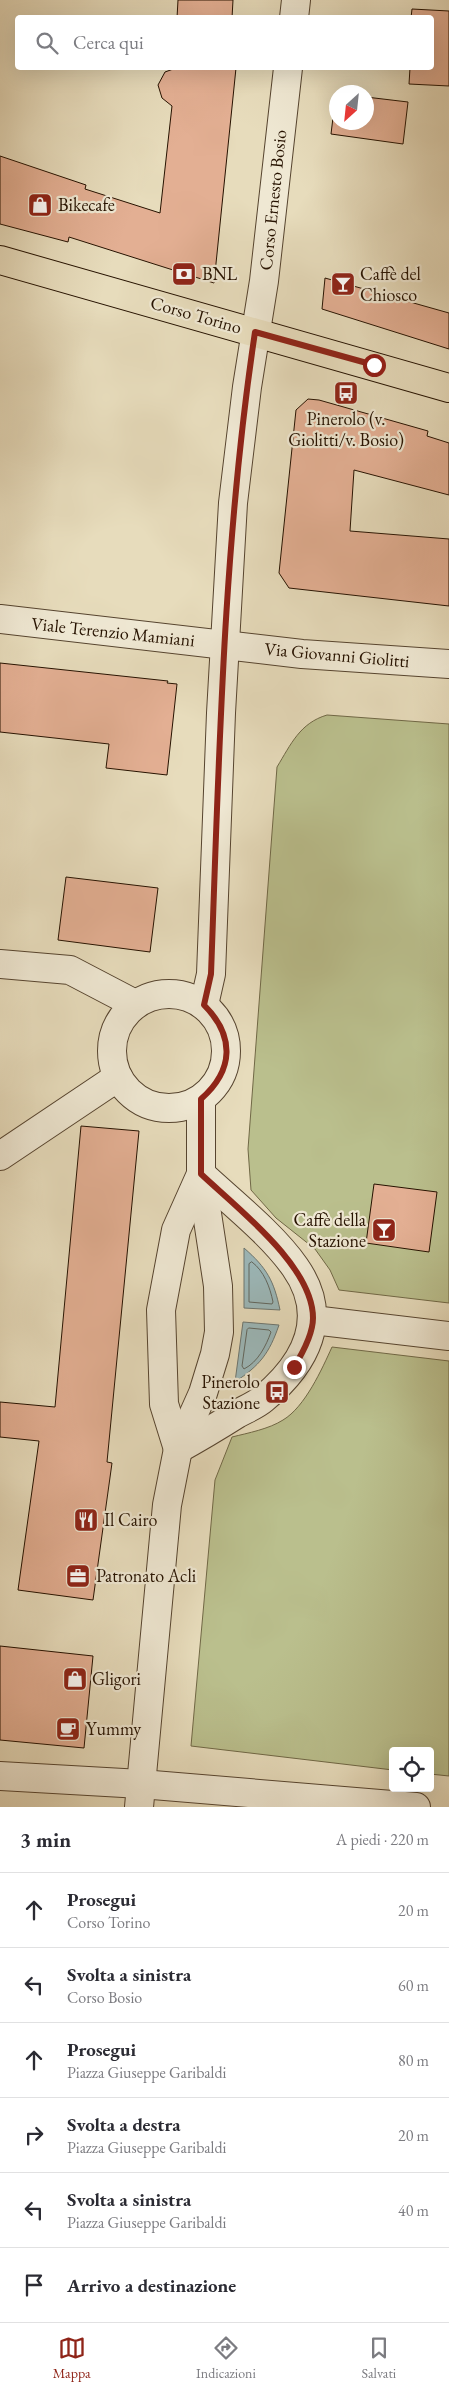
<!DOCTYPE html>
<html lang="it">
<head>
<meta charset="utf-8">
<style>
  body { margin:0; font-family:"EB Garamond",serif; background:#f7f7f7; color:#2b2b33 }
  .controls { position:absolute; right:15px; bottom:15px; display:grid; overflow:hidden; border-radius:5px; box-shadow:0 5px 20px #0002 }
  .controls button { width:45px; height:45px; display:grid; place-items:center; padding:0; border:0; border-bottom:1px solid #e1e1e2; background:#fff; color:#2b2b33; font:25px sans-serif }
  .compass { position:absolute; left:329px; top:85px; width:45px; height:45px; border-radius:50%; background:#fff; box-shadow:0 5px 20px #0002; rotate:207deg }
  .stop { position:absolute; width:15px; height:15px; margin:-11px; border:4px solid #8f2418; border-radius:50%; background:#fff }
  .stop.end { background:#8f2418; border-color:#fff; box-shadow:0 1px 5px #0008 }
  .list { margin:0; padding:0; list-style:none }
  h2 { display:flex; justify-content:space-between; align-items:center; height:65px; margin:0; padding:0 20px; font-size:21px }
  h2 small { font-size:16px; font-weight:400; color:#7c7c81 }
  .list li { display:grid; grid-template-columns:32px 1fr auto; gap:15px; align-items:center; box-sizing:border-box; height:75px; padding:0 20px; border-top:1px solid #e1e1e2 }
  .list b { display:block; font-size:19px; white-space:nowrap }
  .list p { margin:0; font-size:16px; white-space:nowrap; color:#7c7c81 }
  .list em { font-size:16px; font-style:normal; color:#7c7c81 }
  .icon { flex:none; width:28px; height:28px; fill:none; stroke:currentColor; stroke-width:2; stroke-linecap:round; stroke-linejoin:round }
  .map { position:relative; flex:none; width:449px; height:1807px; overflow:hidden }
  .search { position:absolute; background:#fff; box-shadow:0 5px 20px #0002; left:15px; right:15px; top:15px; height:55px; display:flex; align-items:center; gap:12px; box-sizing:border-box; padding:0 18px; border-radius:5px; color:#7c7c81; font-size:19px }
  .sheet { height:515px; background:#fff }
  nav { display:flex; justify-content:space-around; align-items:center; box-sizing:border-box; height:70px; border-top:1px solid #e1e1e2; background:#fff; font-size:14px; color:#7c7c81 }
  nav a { display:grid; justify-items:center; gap:2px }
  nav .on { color:#8f2418 }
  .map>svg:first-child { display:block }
</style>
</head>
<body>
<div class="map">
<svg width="449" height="1807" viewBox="0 0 449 1807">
  <rect width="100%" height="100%" fill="#e7dcbc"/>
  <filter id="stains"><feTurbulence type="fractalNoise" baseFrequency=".004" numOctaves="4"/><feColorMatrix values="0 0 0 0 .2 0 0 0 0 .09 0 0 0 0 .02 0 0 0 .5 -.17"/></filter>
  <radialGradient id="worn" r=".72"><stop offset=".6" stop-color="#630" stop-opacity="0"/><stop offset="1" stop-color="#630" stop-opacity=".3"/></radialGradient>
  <g fill="#babf8d" stroke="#706846">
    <path d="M 327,715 L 449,724 L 449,1303 L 339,1290 L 330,1270 L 315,1249 L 276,1218 L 251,1190 L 248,1149 L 277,767 C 291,744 300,723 327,715 Z"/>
    <path d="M 332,1347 L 449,1361 L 449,1776 L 430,1774 L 430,1751 L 393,1751 L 393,1770 L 191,1746 L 215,1480 L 232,1437 C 248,1433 269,1429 283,1420 C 305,1407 322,1369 332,1347 Z"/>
  </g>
  <g fill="#9cb9bb" stroke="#6d7670">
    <path d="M 244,1248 C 267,1268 274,1281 280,1310 L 244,1308 Z"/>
    <path d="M 243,1322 L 279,1325 C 269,1354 260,1365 235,1382 Z"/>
  </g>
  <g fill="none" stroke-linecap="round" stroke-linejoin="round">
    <g stroke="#61665e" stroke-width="1">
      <path d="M 252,1262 C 264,1271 270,1287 273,1302 L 272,1304 L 249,1302 L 249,1264 Z"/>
      <path d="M 249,1328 L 269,1330 L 271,1332 C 266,1346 258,1362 244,1369 L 242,1366 L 247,1330 Z"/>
    </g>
  </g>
  <g fill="#e3af93" stroke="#261200">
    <path d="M 178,0 L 233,0 L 232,18 L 177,18 Z"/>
    <path d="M 412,9 L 449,11 L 449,86 L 409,84 L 410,68 L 432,68 L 432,18 L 411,18 Z"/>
    <path d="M 176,68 L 236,68 L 214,283 L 69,237 L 68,242 L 0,224 L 0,156 L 86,185 L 85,189 L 160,213 L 172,106 L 162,98 L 158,85 L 165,72 Z"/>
    <path d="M 336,93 L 336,122 L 366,122 L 366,97 L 408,102 L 403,144 L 331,134 Z"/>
    <path d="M 325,278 L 449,313 L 449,349 L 322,309 Z"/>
    <path d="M 308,399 L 319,400 L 428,431 L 427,436 L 449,443 L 449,495 L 354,470 L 350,531 L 449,539 L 449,606 L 289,588 L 279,573 L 296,410 Z"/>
    <path d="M 0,663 L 168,681 L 167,683 L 177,684 L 167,775 L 106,768 L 109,744 L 0,732 Z"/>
    <path d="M 66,877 L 158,888 L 150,952 L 58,940 Z"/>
    <path d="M 81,1126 L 139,1131 L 107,1462 L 112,1463 L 93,1600 L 18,1590 L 39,1441 L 0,1437 L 0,1402 L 55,1407 Z"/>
    <path d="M 374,1184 L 437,1192 L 429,1252 L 366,1243 Z"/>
    <path d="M 0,1646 L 93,1656 L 84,1748 L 0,1740 Z"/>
  </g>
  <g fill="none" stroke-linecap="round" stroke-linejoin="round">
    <defs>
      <g id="minor">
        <path d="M 294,18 L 296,0"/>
        <path d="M 0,619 L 302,654 L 449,664"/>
        <path d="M 0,964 L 70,970 L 135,1004"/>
        <circle cx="169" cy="1051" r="57"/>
        <path d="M 204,1005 L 211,974 L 221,713 L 233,503 L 247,387 L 264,281 L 288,68"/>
        <path d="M 0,1156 L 118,1077"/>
        <path d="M 201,1174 C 231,1202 272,1234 295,1267 C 331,1318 305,1364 263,1399 C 256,1405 246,1409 237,1414 C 218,1426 198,1438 178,1449 L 164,1404 L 161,1310 L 176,1230 Z"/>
        <path d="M 313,1320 L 449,1336"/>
        <path d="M 0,1776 L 141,1784 L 416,1807"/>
        <path d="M 139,1807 L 167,1505 L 178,1449 L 203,1393 L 215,1354 L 219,1332 L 218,1286 L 201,1174 L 201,1099"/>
      </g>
      <path id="major" d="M 0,260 L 449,388"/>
    </defs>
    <use href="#minor" stroke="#56442f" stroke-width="30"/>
    <use href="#major" stroke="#261200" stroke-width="30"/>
    <use href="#minor" stroke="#efe8d3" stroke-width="28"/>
    <use href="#major" stroke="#e7dcbc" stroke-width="28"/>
  </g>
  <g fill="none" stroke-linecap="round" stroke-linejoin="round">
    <path stroke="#8f2418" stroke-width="6" d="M 294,1367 C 302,1354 313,1334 313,1318 C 313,1266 237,1208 201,1174 L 201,1099 C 234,1070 235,1036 204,1005 L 211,974 C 219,760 223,545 255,332 L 374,365"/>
  </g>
  <defs>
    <symbol id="shop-square" viewBox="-11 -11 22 22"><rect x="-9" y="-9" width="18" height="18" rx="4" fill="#8f2418" stroke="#efe8d3"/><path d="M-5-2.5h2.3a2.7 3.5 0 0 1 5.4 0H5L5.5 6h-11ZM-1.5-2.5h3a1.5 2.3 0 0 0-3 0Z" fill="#fff"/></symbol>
    <symbol id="bank-square" viewBox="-11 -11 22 22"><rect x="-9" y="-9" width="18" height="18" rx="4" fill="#8f2418" stroke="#efe8d3"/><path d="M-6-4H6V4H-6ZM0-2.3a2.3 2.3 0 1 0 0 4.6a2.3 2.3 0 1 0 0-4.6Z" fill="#fff"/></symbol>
    <symbol id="bar-square" viewBox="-11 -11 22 22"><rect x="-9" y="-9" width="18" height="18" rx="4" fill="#8f2418" stroke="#efe8d3"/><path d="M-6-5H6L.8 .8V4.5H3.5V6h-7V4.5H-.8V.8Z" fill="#fff"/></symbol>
    <symbol id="bus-square" viewBox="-11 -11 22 22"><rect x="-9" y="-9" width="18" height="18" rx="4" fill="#8f2418" stroke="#efe8d3"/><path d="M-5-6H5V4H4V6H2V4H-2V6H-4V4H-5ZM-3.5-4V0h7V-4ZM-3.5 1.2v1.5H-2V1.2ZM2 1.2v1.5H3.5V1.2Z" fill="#fff"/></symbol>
    <symbol id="restaurant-square" viewBox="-11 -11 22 22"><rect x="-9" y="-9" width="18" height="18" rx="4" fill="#8f2418" stroke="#efe8d3"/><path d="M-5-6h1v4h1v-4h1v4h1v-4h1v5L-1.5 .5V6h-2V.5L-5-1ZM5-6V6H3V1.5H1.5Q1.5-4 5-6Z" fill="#fff"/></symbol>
    <symbol id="office-square" viewBox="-11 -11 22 22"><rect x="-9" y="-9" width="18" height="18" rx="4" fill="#8f2418" stroke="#efe8d3"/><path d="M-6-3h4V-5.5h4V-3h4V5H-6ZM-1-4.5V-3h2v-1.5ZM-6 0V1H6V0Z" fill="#fff"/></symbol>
    <symbol id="cafe-square" viewBox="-11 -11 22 22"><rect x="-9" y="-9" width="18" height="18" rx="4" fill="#8f2418" stroke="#efe8d3"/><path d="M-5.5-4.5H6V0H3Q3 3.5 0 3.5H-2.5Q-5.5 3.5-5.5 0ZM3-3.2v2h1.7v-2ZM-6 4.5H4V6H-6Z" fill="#fff"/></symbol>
  </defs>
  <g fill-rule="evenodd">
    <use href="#shop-square" x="26" y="191" width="28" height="28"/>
    <use href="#bank-square" x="170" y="260" width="28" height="28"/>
    <use href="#bar-square" x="329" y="270" width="28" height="28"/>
    <use href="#bus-square" x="332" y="379" width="28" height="28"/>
    <use href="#bar-square" x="370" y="1216" width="28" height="28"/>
    <use href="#bus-square" x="263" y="1378" width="28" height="28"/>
    <use href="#restaurant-square" x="72" y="1506" width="28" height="28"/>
    <use href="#office-square" x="64" y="1562" width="28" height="28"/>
    <use href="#shop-square" x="61" y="1665" width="28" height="28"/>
    <use href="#cafe-square" x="54" y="1715" width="28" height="28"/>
  </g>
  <g text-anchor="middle" stroke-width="4.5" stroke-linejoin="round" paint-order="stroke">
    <g font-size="18" fill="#261200" stroke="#efe8d3">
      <text transform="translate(273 200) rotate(-84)" y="6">Corso Ernesto Bosio</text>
      <text transform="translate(196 315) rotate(16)" y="6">Corso Torino</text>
      <text transform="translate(113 632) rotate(6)" y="6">Viale Terenzio Mamiani</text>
      <text transform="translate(337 655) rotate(5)" y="6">Via Giovanni Giolitti</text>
    </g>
    <g font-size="18" fill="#261200" stroke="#efe8d3" text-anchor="start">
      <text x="58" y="211">Bikecafe</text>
      <text x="202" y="280">BNL</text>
      <text x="360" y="280">Caffè del<tspan x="360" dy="21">Chiosco</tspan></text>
      <text x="346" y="425" text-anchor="middle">Pinerolo (v.<tspan x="346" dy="21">Giolitti/v. Bosio)</tspan></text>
      <text x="366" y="1226" text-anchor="end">Caffè della<tspan x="366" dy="21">Stazione</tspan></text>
      <text x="260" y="1388" text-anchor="end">Pinerolo<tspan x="260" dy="21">Stazione</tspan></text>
      <text x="104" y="1526">Il Cairo</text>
      <text x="96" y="1582">Patronato Acli</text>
      <text x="92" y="1685">Gligori</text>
      <text x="86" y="1735">Yummy</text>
    </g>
  </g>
  <rect width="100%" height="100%" filter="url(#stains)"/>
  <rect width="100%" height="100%" fill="url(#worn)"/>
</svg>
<div class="controls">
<button><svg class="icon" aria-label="locate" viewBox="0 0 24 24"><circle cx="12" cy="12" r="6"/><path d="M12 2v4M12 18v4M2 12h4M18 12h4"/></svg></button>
</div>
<svg class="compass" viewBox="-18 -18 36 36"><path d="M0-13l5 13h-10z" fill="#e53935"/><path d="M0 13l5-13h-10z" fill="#7c7c81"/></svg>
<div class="stop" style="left:374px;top:365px"></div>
<div class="stop end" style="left:294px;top:1367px"></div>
<div class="search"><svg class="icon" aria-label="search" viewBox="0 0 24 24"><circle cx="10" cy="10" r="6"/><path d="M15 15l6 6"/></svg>Cerca qui</div>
</div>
<section class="sheet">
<h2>3 min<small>A piedi · 220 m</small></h2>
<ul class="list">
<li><svg class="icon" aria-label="ahead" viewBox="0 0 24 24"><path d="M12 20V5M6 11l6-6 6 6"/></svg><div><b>Prosegui</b><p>Corso Torino</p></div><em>20 m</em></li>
<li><svg class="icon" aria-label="left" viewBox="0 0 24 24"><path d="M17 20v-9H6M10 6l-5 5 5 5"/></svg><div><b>Svolta a sinistra</b><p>Corso Bosio</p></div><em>60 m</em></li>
<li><svg class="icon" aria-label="ahead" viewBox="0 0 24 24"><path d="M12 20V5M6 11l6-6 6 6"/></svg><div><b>Prosegui</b><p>Piazza Giuseppe Garibaldi</p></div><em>80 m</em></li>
<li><svg class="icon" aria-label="right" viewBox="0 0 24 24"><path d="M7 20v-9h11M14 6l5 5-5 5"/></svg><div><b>Svolta a destra</b><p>Piazza Giuseppe Garibaldi</p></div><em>20 m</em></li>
<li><svg class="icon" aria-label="left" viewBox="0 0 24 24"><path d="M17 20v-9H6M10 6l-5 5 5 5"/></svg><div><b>Svolta a sinistra</b><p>Piazza Giuseppe Garibaldi</p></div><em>40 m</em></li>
<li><svg class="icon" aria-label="arrive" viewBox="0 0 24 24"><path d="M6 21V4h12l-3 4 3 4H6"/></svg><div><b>Arrivo a destinazione</b></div></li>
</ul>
</section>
<nav>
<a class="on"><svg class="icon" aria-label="map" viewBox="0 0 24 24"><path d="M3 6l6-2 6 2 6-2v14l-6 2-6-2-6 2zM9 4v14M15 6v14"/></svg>Mappa</a>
<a><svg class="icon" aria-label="directions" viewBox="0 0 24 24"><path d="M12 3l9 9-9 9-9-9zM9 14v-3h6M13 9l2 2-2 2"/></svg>Indicazioni</a>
<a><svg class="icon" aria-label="saved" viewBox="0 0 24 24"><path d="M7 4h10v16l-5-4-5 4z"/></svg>Salvati</a>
</nav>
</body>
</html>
